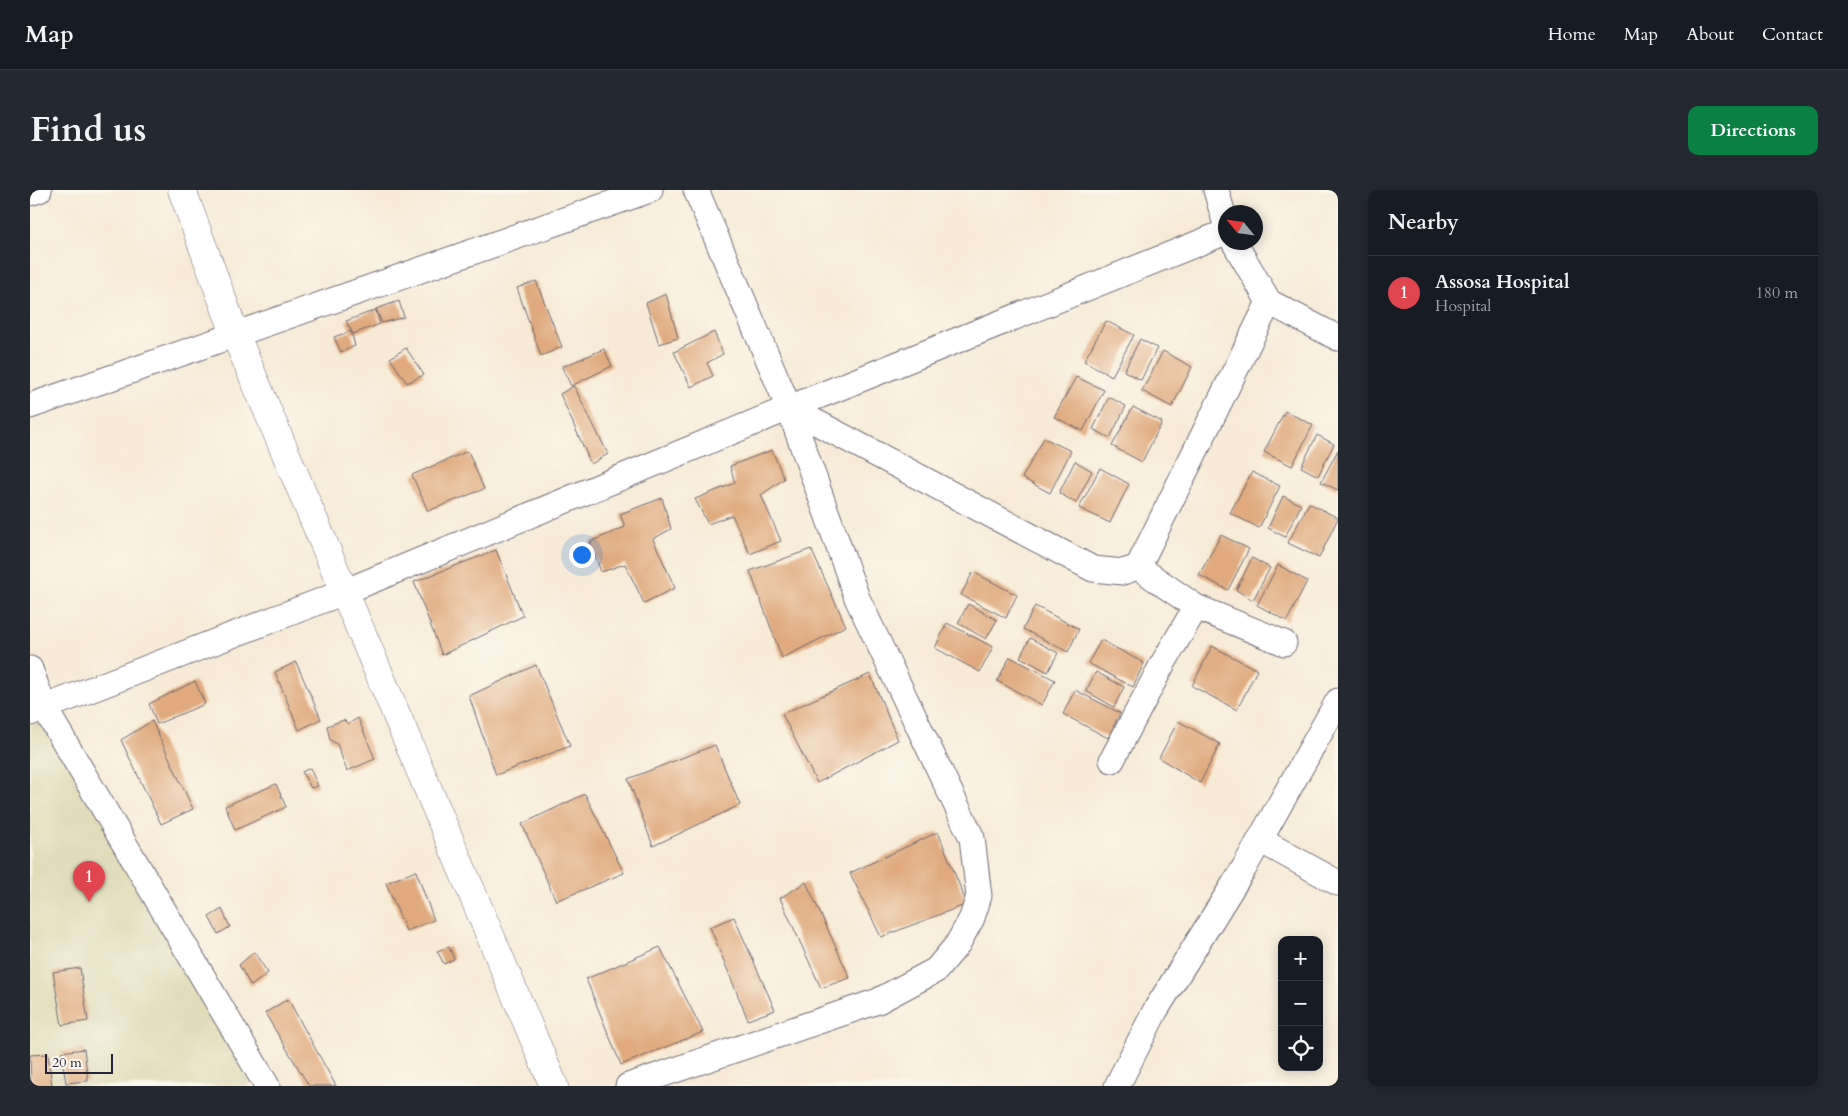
<!DOCTYPE html>
<html lang="en">
<head>
<meta charset="utf-8">
<style>
  body { margin:0; font-family:Cardo,serif; background:#242831; color:#f1f3f6 }
  .controls { position:absolute; right:15px; bottom:15px; display:grid; overflow:hidden; border-radius:10px; box-shadow:0 2px 12px #0003 }
  .controls button { width:45px; height:45px; display:grid; place-items:center; padding:0; border:0; border-bottom:1px solid #363941; background:#171b24; color:#f1f3f6; font:25px sans-serif }
  .compass { position:absolute; left:1188px; top:15px; width:45px; height:45px; border-radius:50%; background:#171b24; box-shadow:0 2px 12px #0003; rotate:299deg }
  .scale { position:absolute; left:15px; bottom:12px; width:68px; box-sizing:border-box; padding-left:5px; border:2px solid #22223b; border-top:0; font-size:14px; line-height:18px; white-space:nowrap; color:#22223b; -webkit-text-stroke:4px #fbf7ec; paint-order:stroke }
  .you { position:absolute; left:551px; top:364px; width:18px; height:18px; margin:-12px; border:4px solid #fff; border-radius:50%; background:#1a73e8; box-shadow:0 0 0 8px #1a73e833 }
  .badge { display:grid; place-items:center; width:32px; height:32px; border-radius:50%; background:#0b8043; color:#fff; font-size:16px; font-weight:700 }
  .pin { position:absolute; translate:-50% -41px; filter:drop-shadow(0 1px 2px #0008) }
  .pin::after { content:''; position:absolute; top:26px; width:18px; height:15px; background:inherit; clip-path:polygon(0 0,100% 0,50% 100%) }
  .list { margin:0; padding:0; list-style:none }
  h2 { display:flex; justify-content:space-between; align-items:center; height:65px; margin:0; padding:0 20px; font-size:21px }
  h2 small { font-size:16px; font-weight:400; color:#9ea1a6 }
  .list li { display:grid; grid-template-columns:32px 1fr auto; gap:15px; align-items:center; box-sizing:border-box; height:75px; padding:0 20px; border-top:1px solid #363941 }
  .list b { display:block; font-size:19px; white-space:nowrap }
  .list p { margin:0; font-size:16px; white-space:nowrap; color:#9ea1a6 }
  .list em { font-size:16px; font-style:normal; color:#9ea1a6 }
  .icon { flex:none; width:28px; height:28px; fill:none; stroke:currentColor; stroke-width:2; stroke-linecap:round; stroke-linejoin:round }
  .map { position:relative; flex:none; width:1308px; height:896px; overflow:hidden; border-radius:10px }
  header { display:flex; align-items:center; gap:30px; box-sizing:border-box; height:70px; padding:0 25px; background:#171b24; border-bottom:1px solid #363941 }
  header strong { font-size:24px }
  nav { display:flex; gap:28px; margin-inline-start:auto; font-size:18px }
  .intro { display:flex; align-items:center; justify-content:space-between; box-sizing:border-box; height:120px; padding:0 30px }
  h1 { margin:0; font-size:35px }
  .button { padding:12px 22px; border-radius:10px; background:#0b8043; color:#fff; font-size:18px; font-weight:700 }
  main { display:flex; gap:30px; padding:0 30px }
  aside { flex:1; background:#171b24; border-radius:10px; box-shadow:0 2px 12px #0003 }
  .map>svg:first-child { display:block }
</style>
</head>
<body>
<header>
<strong>Map</strong>
<nav><a>Home</a><a>Map</a><a>About</a><a>Contact</a></nav>
</header>
<div class="intro"><h1>Find us</h1><a class="button">Directions</a></div>
<main>
<div class="map">
<svg width="1308" height="896" viewBox="0 0 1308 896">
  <rect width="100%" height="100%" fill="#fbf7ec"/>
  <filter id="ink" filterUnits="userSpaceOnUse"><feTurbulence type="fractalNoise" baseFrequency=".02" numOctaves="2"/><feDisplacementMap in="SourceGraphic" scale="10" xChannelSelector="R" yChannelSelector="G"/><feConvolveMatrix kernelMatrix="1 2 1 2 8 2 1 2 1" color-interpolation-filters="sRGB"/></filter>
  <filter id="wash" filterUnits="userSpaceOnUse"><feTurbulence type="fractalNoise" baseFrequency=".0096" numOctaves="4" result="noise"/><feDisplacementMap in="SourceGraphic" scale="20" xChannelSelector="R" yChannelSelector="G"/><feGaussianBlur stdDeviation="1.12" result="paint"/><feColorMatrix in="noise" values="0 0 0 0 0 0 0 0 0 0 0 0 0 0 0 0 0 1.4 0 .05"/><feComposite in="paint" operator="in"/></filter>
  <g filter="url(#wash)">
    <rect width="100%" height="100%" fill="#f7ebd7"/>
    <path fill="#e1dcba" d="M 12,523 L 221,896 L 0,896 L 0,528 Z"/>
    <g id="blocks">
      <g fill="#e0aa7e">
        <path d="M 506,91 L 532,157 L 511,166 L 487,98 Z"/>
        <path d="M 636,104 L 648,148 L 629,154 L 616,113 Z"/>
        <path d="M 369,111 L 374,127 L 352,133 L 346,119 Z"/>
        <path d="M 346,120 L 350,134 L 323,144 L 316,131 Z"/>
        <path d="M 1076,131 L 1104,145 L 1082,186 L 1054,171 Z"/>
        <path d="M 321,141 L 325,156 L 311,162 L 304,147 Z"/>
        <path d="M 684,142 L 693,164 L 677,173 L 683,186 L 661,197 L 644,162 Z"/>
        <path d="M 1110,149 L 1127,158 L 1111,190 L 1094,181 Z"/>
        <path d="M 376,158 L 394,185 L 377,193 L 360,168 Z"/>
        <path d="M 574,159 L 582,176 L 541,196 L 532,177 Z"/>
        <path d="M 1133,161 L 1162,177 L 1142,217 L 1112,201 Z"/>
        <path d="M 1046,187 L 1074,200 L 1053,241 L 1024,227 Z"/>
        <path d="M 544,196 L 578,264 L 561,274 L 530,204 Z"/>
        <path d="M 1079,207 L 1096,216 L 1080,248 L 1063,239 Z"/>
        <path d="M 1103,217 L 1132,232 L 1112,272 L 1082,256 Z"/>
        <path d="M 1255,221 L 1283,235 L 1262,276 L 1234,262 Z"/>
        <path d="M 1287,245 L 1304,254 L 1288,286 L 1271,277 Z"/>
        <path d="M 1014,248 L 1041,261 L 1020,303 L 992,288 Z"/>
        <path d="M 742,260 L 754,289 L 731,305 L 751,351 L 720,364 L 702,325 L 678,334 L 665,309 L 705,293 L 700,276 Z"/>
        <path d="M 1308,260 L 1308,300 L 1291,292 Z"/>
        <path d="M 438,261 L 454,299 L 398,321 L 382,285 Z"/>
        <path d="M 1045,271 L 1062,281 L 1046,313 L 1029,303 Z"/>
        <path d="M 1070,278 L 1099,294 L 1080,333 L 1049,318 Z"/>
        <path d="M 1222,282 L 1250,296 L 1229,338 L 1200,323 Z"/>
        <path d="M 1253,306 L 1271,315 L 1255,347 L 1238,338 Z"/>
        <path d="M 632,308 L 641,339 L 623,349 L 645,398 L 614,413 L 595,374 L 571,382 L 560,352 L 595,337 L 590,324 Z"/>
        <path d="M 1279,313 L 1308,328 L 1289,368 L 1258,353 Z"/>
        <path d="M 1191,345 L 1219,359 L 1198,400 L 1169,385 Z"/>
        <path d="M 781,359 L 816,436 L 752,468 L 720,381 Z"/>
        <path d="M 466,360 L 493,426 L 412,465 L 384,392 Z"/>
        <path d="M 1222,368 L 1240,378 L 1223,410 L 1206,400 Z"/>
        <path d="M 1248,375 L 1277,391 L 1257,431 L 1227,415 Z"/>
        <path d="M 943,382 L 987,405 L 976,428 L 931,405 Z"/>
        <path d="M 938,414 L 967,430 L 956,449 L 928,433 Z"/>
        <path d="M 1005,416 L 1049,439 L 1038,462 L 993,439 Z"/>
        <path d="M 917,433 L 963,457 L 950,482 L 905,458 Z"/>
        <path d="M 1000,448 L 1028,463 L 1018,482 L 990,467 Z"/>
        <path d="M 1071,450 L 1114,473 L 1103,497 L 1058,473 Z"/>
        <path d="M 1182,456 L 1227,480 L 1207,520 L 1162,496 Z"/>
        <path d="M 980,467 L 1025,490 L 1012,515 L 967,491 Z"/>
        <path d="M 266,472 L 291,529 L 269,540 L 245,482 Z"/>
        <path d="M 506,475 L 540,556 L 466,585 L 439,506 Z"/>
        <path d="M 1066,482 L 1094,497 L 1084,517 L 1056,501 Z"/>
        <path d="M 840,484 L 868,550 L 787,593 L 752,524 Z"/>
        <path d="M 165,491 L 175,514 L 127,534 L 119,514 Z"/>
        <path d="M 1045,500 L 1090,523 L 1078,548 L 1033,524 Z"/>
        <path d="M 328,528 L 345,569 L 317,581 L 307,554 L 300,550 L 297,536 L 314,530 L 318,534 Z"/>
        <path d="M 122,531 L 163,619 L 131,634 L 91,550 Z"/>
        <path d="M 1148,531 L 1190,554 L 1170,593 L 1129,568 Z"/>
        <path d="M 685,555 L 710,615 L 623,656 L 598,589 Z"/>
        <path d="M 280,578 L 288,596 L 281,598 L 272,582 Z"/>
        <path d="M 246,594 L 256,617 L 205,640 L 195,616 Z"/>
        <path d="M 555,604 L 594,683 L 526,711 L 492,634 Z"/>
        <path d="M 908,642 L 937,714 L 851,747 L 820,683 Z"/>
        <path d="M 386,681 L 404,730 L 376,741 L 356,693 Z"/>
        <path d="M 776,692 L 820,788 L 791,798 L 750,708 Z"/>
        <path d="M 192,719 L 200,737 L 188,744 L 179,727 Z"/>
        <path d="M 704,727 L 745,820 L 718,830 L 680,737 Z"/>
        <path d="M 419,757 L 424,769 L 414,774 L 407,761 Z"/>
        <path d="M 630,757 L 673,842 L 591,875 L 556,789 Z"/>
        <path d="M 224,762 L 238,783 L 221,796 L 209,775 Z"/>
        <path d="M 50,778 L 58,831 L 32,835 L 23,782 Z"/>
        <path d="M 258,809 L 306,896 L 279,896 L 235,823 Z"/>
        <path d="M 54,859 L 58,891 L 36,893 L 31,862 Z"/>
        <path d="M 18,864 L 22,896 L 1,896 L 0,865 Z"/>
      </g>
    </g>
  </g>
  <g filter="url(#ink)">
    <use href="#blocks" fill-opacity="0" stroke="#6d6872" stroke-width="1"/>
    <g fill="none" stroke-linecap="round" stroke-linejoin="round">
      <defs>
        <g id="minor">
          <path d="M 1186,0 L 1196,35"/>
          <path d="M 0,3 L 9,0"/>
          <path d="M 1204,52 L 1239,112 L 1308,148"/>
          <path d="M 0,216 L 620,0"/>
          <path d="M 759,218 L 1063,379 L 1093,382 L 1108,377 L 1239,112"/>
          <path d="M 1108,377 L 1166,417 L 1254,453"/>
          <path d="M 0,479 L 14,517 L 237,896"/>
          <path d="M 0,523 L 314,402 L 759,218 L 1196,42"/>
          <path d="M 1082,570 L 1132,475 L 1166,417"/>
          <path d="M 1230,650 L 1308,693"/>
          <path d="M 598,896 L 848,811 L 906,780 L 927,755 L 942,728 L 949,706 L 942,648 L 827,408 L 759,218 L 666,0"/>
          <path d="M 1087,896 L 1125,821 L 1214,678 L 1308,511"/>
        </g>
        <path id="tertiary" d="M 152,0 L 205,144 L 524,896"/>
      </defs>
      <use href="#minor" stroke="#6d6872" stroke-width="27"/>
      <use href="#tertiary" stroke="#6d6872" stroke-width="29"/>
      <use href="#minor" stroke="#fff" stroke-width="25"/>
      <use href="#tertiary" stroke="#fff" stroke-width="28"/>
    </g>
  </g>
</svg>
<div class="controls">
<button>+</button>
<button>−</button>
<button><svg class="icon" aria-label="locate" viewBox="0 0 24 24"><circle cx="12" cy="12" r="6"/><path d="M12 2v4M12 18v4M2 12h4M18 12h4"/></svg></button>
</div>
<svg class="compass" viewBox="-18 -18 36 36"><path d="M0-13l5 13h-10z" fill="#e53935"/><path d="M0 13l5-13h-10z" fill="#9ea1a6"/></svg>
<div class="scale">20 m</div>
<div class="you"></div>
<div class="pin badge" style="left:59px;top:712px;background:#e0444e">1</div>
</div>
<aside>
<h2>Nearby<small></small></h2>
<ul class="list">
<li><span class="badge" style="background:#e0444e">1</span><div><b>Assosa Hospital</b><p>Hospital</p></div><em>180 m</em></li>
</ul>
</aside>
</main>
</body>
</html>
